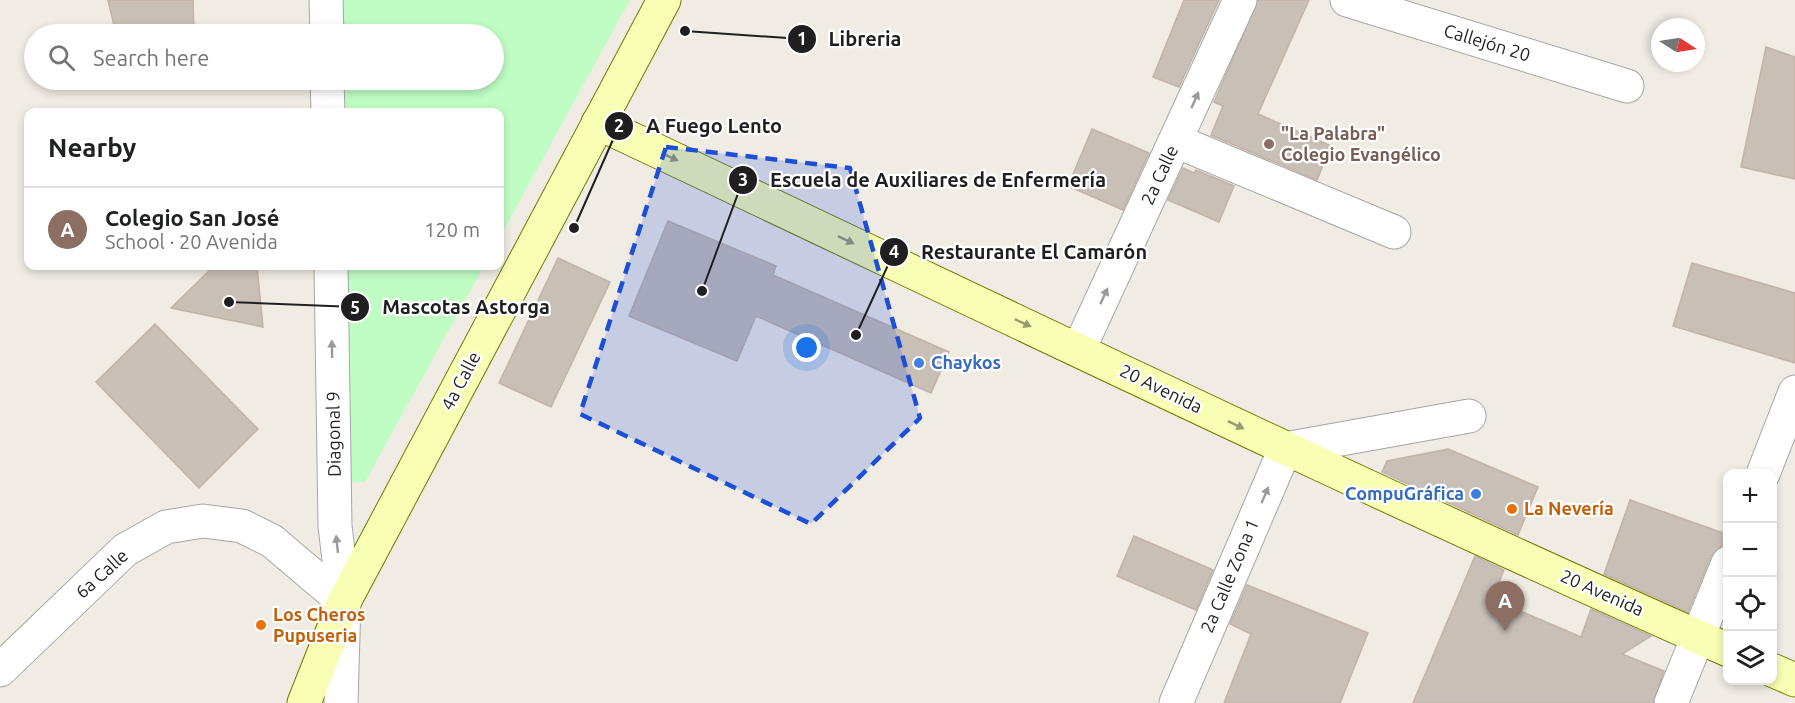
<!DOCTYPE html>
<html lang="en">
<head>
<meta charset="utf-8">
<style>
  body { margin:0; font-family:Ubuntu,sans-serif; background:#f2f2f2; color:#202124 }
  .controls { position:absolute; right:18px; bottom:18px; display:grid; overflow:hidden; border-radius:12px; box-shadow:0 3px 9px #0003 }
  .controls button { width:54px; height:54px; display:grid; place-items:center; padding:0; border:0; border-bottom:2px solid #e0e0e0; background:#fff; color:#202124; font:30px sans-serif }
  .compass { position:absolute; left:1651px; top:18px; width:54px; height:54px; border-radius:50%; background:#fff; box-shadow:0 3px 9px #0003; rotate:102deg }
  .you { position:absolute; left:807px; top:348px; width:21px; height:21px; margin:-15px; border:4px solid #fff; border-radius:50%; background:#1a73e8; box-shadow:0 0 0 9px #1a73e833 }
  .badge { display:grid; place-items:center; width:39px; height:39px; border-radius:50%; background:#ce0200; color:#fff; font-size:20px; font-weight:700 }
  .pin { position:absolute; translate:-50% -50px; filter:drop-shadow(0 2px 3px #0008) }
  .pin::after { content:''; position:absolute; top:32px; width:21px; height:18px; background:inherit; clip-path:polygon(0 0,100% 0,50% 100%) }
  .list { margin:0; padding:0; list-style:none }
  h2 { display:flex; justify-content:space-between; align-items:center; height:78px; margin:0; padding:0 24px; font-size:26px }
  h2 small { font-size:20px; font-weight:400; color:#757577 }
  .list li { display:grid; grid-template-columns:39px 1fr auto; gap:18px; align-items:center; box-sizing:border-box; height:84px; padding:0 24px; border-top:2px solid #e0e0e0 }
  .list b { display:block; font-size:22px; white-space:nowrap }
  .list p { margin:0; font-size:20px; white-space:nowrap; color:#757577 }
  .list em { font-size:20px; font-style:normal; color:#757577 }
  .icon { flex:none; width:33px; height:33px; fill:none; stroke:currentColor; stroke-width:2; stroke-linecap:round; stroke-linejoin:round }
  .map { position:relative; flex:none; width:1795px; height:703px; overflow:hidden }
  .search { position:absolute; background:#fff; box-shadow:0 3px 9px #0003; left:24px; top:24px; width:480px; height:66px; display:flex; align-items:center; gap:15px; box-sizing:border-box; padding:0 21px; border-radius:33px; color:#757577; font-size:22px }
  .panel { position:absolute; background:#fff; box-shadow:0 3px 9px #0003; left:24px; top:108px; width:480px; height:162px; border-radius:12px }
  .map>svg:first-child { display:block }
</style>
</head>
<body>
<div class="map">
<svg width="1795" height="703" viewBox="0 0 1795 703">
  <rect width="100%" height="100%" fill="#f0ece4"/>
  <g fill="#bffdc4">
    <path d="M 337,0 L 630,0 L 500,237 L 500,112 L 337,112 L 337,80 L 494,80 L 494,34 L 337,34 Z"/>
    <path d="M 337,266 L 484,266 L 365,482 L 338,481 Z"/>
  </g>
  <g fill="#c8bfb7" stroke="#c3b3a6" stroke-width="1.5">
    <path d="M 108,0 L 193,0 L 194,34 L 116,34 Z"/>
    <path d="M 1184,0 L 1219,0 L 1179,87 L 1153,77 Z"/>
    <path d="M 1258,0 L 1309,0 L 1258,114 L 1331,146 L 1317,180 L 1211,135 L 1223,106 L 1214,102 Z"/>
    <path d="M 1766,47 L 1795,57 L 1795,179 L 1741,167 Z"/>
    <path d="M 1092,129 L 1149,153 L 1123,210 L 1068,186 Z"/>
    <path d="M 1183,168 L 1194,173 L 1196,170 L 1234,186 L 1219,222 L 1168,200 Z"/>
    <path d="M 668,221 L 776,266 L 773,275 L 949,352 L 931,393 L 756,316 L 737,361 L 629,316 Z"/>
    <path d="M 558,258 L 610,282 L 551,407 L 499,383 Z"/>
    <path d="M 1692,263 L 1795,293 L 1795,363 L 1673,326 Z"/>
    <path d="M 214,266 L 257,266 L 263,327 L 171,308 Z"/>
    <path d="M 155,324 L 258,429 L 199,488 L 96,382 Z"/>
    <path d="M 1448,449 L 1538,487 L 1518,535 L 1382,472 L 1387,461 Z"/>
    <path d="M 1630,500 L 1726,534 L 1722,546 L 1711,556 L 1688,612 L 1604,574 Z"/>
    <path d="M 1134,536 L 1213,570 L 1196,610 L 1117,576 Z"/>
    <path d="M 1475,556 L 1504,570 L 1492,599 L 1581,637 L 1591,609 L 1651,636 L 1622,654 L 1664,671 L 1653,703 L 1413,703 Z"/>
    <path d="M 1247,585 L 1368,633 L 1340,703 L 1224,703 L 1251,634 L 1230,624 Z"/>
  </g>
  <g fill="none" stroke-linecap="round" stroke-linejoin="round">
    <defs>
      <g id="minor">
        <path d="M 1347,0 L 1627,86"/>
        <path d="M 1176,141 L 1394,232"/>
        <path d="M 1079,349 L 1240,0"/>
        <path d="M 1763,474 L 1795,392"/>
        <path d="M 0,670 L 125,550 L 166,527 L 203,521 L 242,526 L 272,541 L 344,602 L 341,703"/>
        <path d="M 1176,703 L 1285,449 L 1469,416"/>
        <path d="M 1671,703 L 1728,563"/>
      </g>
      <g id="tertiary">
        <path d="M 326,0 L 327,34"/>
        <path d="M 327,80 L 328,112"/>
        <path d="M 331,266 L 335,526 L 344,602"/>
      </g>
      <g id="secondary">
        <path d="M 598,123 C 974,300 1348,482 1728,650"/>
        <path d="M 1772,670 L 1795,680"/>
        <path d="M 304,703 L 344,602 L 664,0"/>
      </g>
    </defs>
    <use href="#minor" stroke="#a6a6a6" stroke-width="35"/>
    <use href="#tertiary" stroke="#a6a6a6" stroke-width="35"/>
    <use href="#secondary" stroke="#6d7c00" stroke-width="35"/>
    <use href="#minor" stroke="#fff" stroke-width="33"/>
    <use href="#tertiary" stroke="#fff" stroke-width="33"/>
    <use href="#secondary" stroke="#f9feb5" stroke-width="33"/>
  </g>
  <defs><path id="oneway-solid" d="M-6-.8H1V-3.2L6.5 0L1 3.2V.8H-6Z" transform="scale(1.5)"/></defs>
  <g fill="#9a9a9a">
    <use href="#oneway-solid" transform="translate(1195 100) rotate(-66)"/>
    <use href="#oneway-solid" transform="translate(1104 296) rotate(-65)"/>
    <use href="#oneway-solid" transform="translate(332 349) rotate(-91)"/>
    <use href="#oneway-solid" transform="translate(1265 495) rotate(-67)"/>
    <use href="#oneway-solid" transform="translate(337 544) rotate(-96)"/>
  </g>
  <g fill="#979a72">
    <use href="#oneway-solid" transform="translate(670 157) rotate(25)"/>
    <use href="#oneway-solid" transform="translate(846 240) rotate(25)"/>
    <use href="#oneway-solid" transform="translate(1023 323) rotate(25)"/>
    <use href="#oneway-solid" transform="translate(1236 425) rotate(26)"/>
  </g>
  <path fill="#1d4ed8" fill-opacity="0.2" stroke="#1d4ed8" stroke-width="4.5" stroke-dasharray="12 8" stroke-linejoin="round" d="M 666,147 L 850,168 L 920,418 L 811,524 L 580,414 Z"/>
  <circle fill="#8d6e63" stroke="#fff" stroke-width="2" cx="1269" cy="144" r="6"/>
  <g fill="#3f7fe0" stroke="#fff" stroke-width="2">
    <circle cx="919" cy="363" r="6"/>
    <circle cx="1476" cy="494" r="6"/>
  </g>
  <g fill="#e8710a" stroke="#fff" stroke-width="2">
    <circle cx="1512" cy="509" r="6"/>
    <circle cx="261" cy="625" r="6"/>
  </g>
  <g text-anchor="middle" stroke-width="4.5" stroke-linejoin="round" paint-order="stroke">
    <g font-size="18" fill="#1f1f1f" stroke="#fff">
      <text transform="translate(1487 43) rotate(17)" y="6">Callejón 20</text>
      <text transform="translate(1160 175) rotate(-65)" y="6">2a Calle</text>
      <text transform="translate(461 381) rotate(-62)" y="6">4a Calle</text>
      <text transform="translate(1161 389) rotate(26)" y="6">20 Avenida</text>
      <text transform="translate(334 434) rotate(-91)" y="6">Diagonal 9</text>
      <text transform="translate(102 574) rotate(-42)" y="6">6a Calle</text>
      <text transform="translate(1230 576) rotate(-67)" y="6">2a Calle Zona 1</text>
      <text transform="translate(1602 593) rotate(24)" y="6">20 Avenida</text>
    </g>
    <g font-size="18" font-weight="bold" fill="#785e54" stroke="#fff" text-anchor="start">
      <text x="1281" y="140">"La Palabra"<tspan x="1281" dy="21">Colegio Evangélico</tspan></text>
    </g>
    <g font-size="18" font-weight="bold" fill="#366cbe" stroke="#fff" text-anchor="start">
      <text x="931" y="369">Chaykos</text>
      <text x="1464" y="500" text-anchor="end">CompuGráfica</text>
    </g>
    <g font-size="18" font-weight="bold" fill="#c56008" stroke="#fff" text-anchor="start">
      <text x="1524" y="515">La Nevería</text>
      <text x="273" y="621">Los Cheros<tspan x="273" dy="21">Pupuseria</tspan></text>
    </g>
  </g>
  <path fill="none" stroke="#1f1f1f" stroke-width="2" d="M685 31L802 39M574 228L619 126M702 291L743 180M856 335L894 252M229 302L355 307"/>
  <g fill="#1f1f1f" stroke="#fff" stroke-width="2">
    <circle cx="685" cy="31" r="6"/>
    <circle cx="574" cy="228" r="6"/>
    <circle cx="702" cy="291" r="6"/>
    <circle cx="856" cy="335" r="6"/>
    <circle cx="229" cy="302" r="6"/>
    <circle cx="802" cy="39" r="15"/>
    <circle cx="619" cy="126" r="15"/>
    <circle cx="743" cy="180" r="15"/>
    <circle cx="894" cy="252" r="15"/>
    <circle cx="355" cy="307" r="15"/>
  </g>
  <g font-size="18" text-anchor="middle" font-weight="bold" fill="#fff">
    <text x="802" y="45">1</text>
    <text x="619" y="132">2</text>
    <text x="743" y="186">3</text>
    <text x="894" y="258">4</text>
    <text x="355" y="314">5</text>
  </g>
  <g font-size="20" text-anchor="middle" font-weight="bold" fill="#1f1f1f" stroke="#fff" stroke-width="4.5" stroke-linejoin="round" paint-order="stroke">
    <text x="865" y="46">Libreria</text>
    <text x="714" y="133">A Fuego Lento</text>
    <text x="938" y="187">Escuela de Auxiliares de Enfermería</text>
    <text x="1034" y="259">Restaurante El Camarón</text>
    <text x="466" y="314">Mascotas Astorga</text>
  </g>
</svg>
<div class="controls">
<button>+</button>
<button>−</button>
<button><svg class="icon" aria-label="locate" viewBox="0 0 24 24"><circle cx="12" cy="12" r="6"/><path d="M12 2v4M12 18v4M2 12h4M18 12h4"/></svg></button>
<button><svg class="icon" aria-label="layers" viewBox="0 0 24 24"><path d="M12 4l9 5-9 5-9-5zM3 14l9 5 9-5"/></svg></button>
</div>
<svg class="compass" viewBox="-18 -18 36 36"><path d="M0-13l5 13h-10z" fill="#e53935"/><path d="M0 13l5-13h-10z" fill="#757577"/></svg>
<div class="you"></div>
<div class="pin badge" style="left:1505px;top:631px;background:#8d6e63">A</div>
<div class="search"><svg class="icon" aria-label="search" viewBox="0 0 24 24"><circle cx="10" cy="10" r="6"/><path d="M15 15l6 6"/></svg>Search here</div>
<section class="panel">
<h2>Nearby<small></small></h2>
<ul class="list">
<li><span class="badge" style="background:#8d6e63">A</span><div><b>Colegio San José</b><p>School · 20 Avenida</p></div><em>120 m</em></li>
</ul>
</section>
</div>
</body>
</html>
